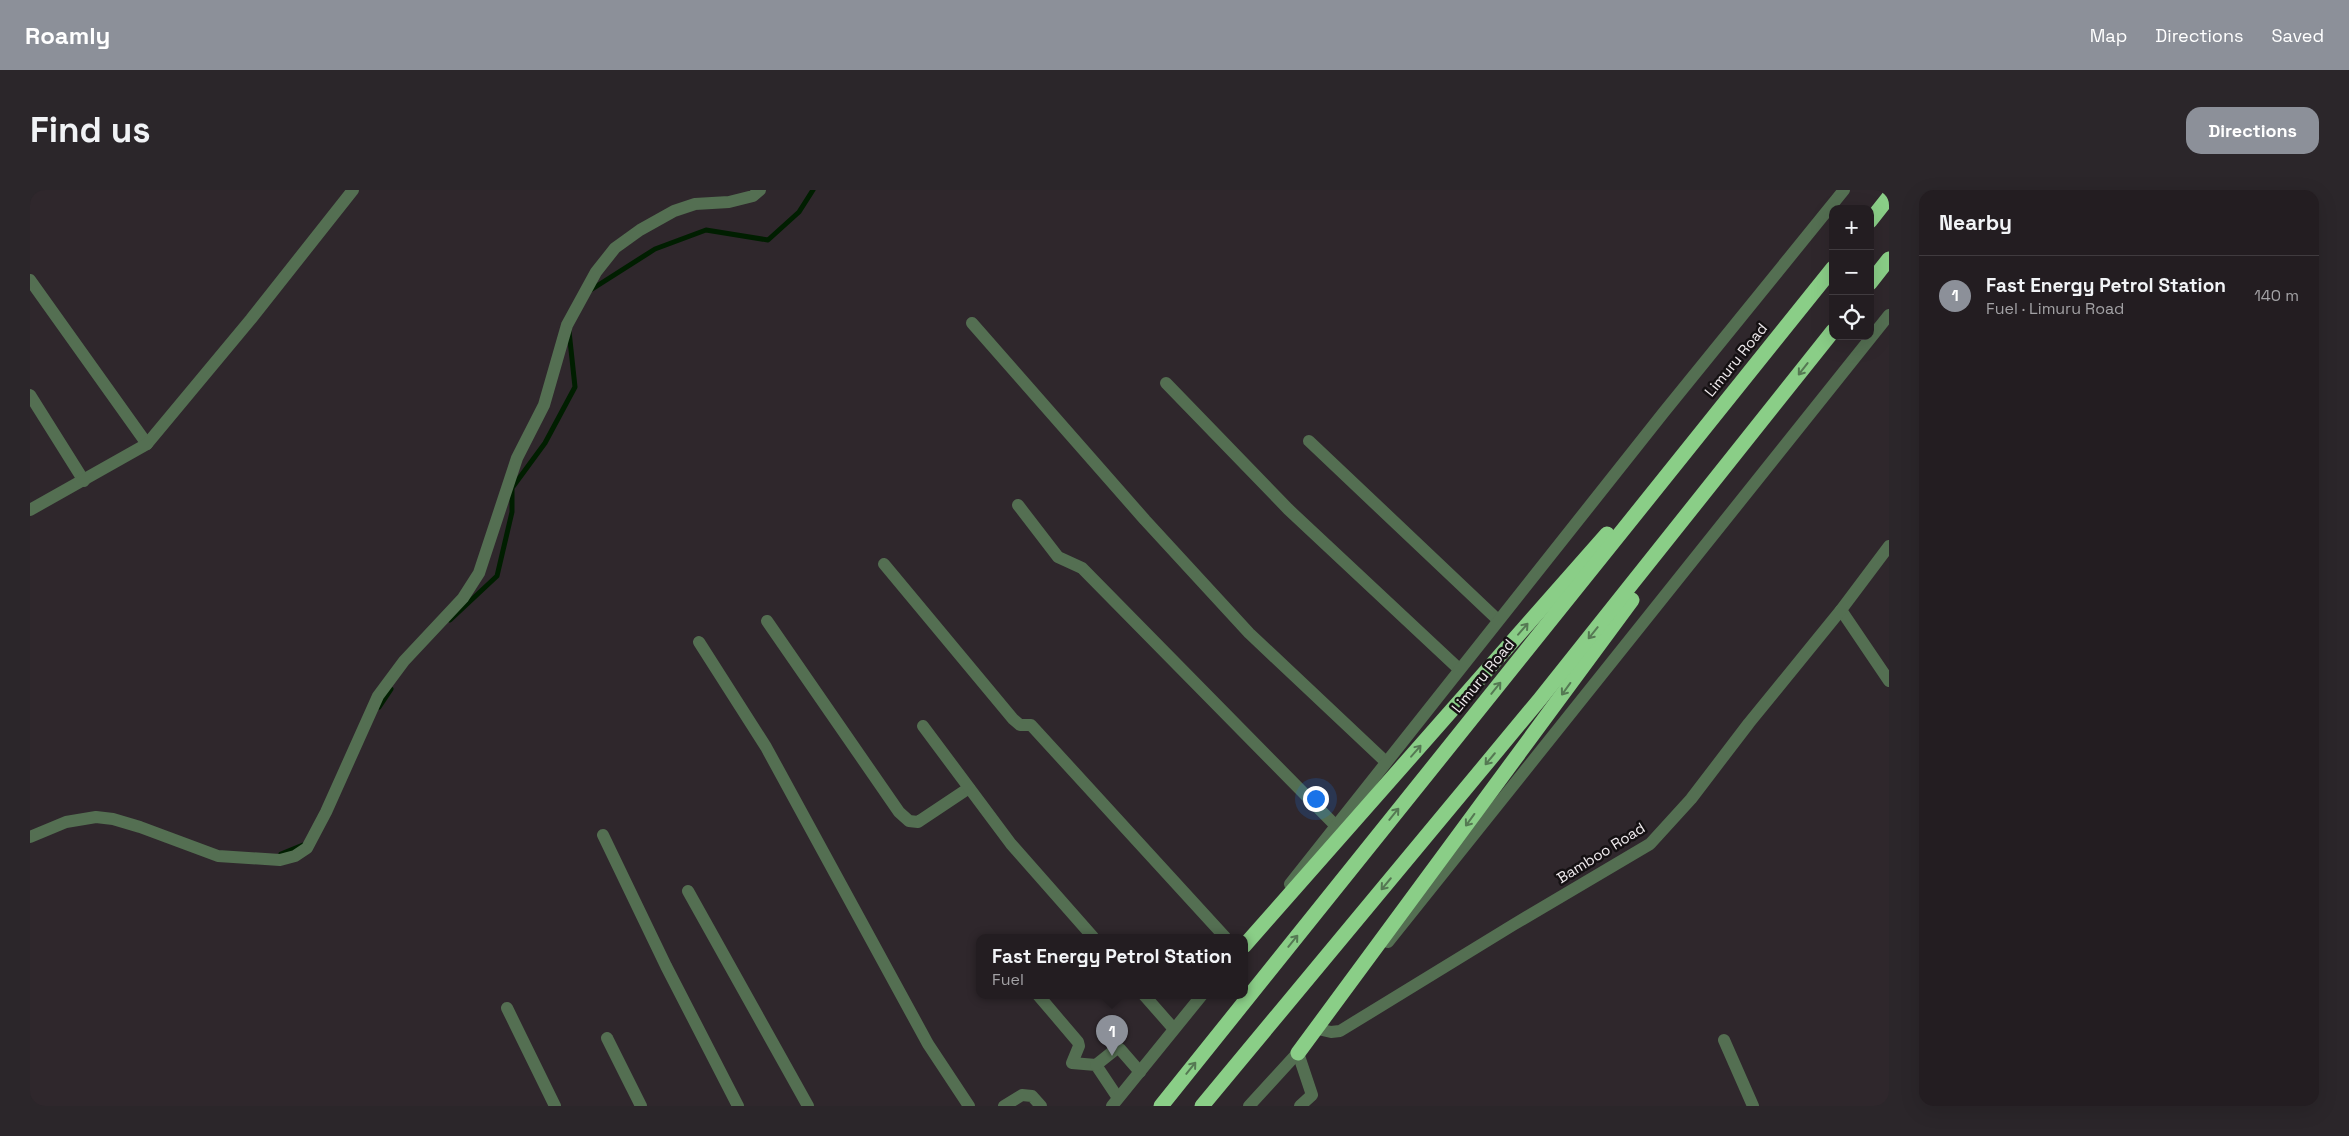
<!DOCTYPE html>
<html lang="en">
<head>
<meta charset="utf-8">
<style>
  body { margin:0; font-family:"Space Grotesk",sans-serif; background:#2b262a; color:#f1f3f6 }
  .controls { position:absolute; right:15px; top:15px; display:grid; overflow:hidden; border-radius:10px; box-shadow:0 5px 20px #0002 }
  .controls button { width:45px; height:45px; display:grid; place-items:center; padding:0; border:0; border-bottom:1px solid #403b3f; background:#231d21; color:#f1f3f6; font:25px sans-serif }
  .you { position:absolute; left:1285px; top:608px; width:18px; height:18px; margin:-12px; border:4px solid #fff; border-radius:50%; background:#1a73e8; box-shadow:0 0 0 8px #1a73e833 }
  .badge { display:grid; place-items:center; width:32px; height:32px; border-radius:50%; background:#8c9099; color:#fff; font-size:16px; font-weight:700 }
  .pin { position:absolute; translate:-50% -41px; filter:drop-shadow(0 1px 2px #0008) }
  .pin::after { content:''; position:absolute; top:26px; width:18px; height:15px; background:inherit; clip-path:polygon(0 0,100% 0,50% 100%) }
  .popup { position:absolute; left:946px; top:744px; width:272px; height:65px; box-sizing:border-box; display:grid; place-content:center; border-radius:10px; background:#231d21; filter:drop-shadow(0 1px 4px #0005); font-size:16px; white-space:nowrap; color:#a3a2a5 }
  .popup b { font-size:19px; color:#f1f3f6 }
  .popup::after { content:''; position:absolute; left:50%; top:100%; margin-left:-10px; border:10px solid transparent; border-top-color:#231d21 }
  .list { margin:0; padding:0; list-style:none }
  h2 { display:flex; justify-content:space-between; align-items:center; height:65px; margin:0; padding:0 20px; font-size:21px }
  h2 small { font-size:16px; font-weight:400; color:#a3a2a5 }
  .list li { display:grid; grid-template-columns:32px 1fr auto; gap:15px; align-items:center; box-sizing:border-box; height:80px; padding:0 20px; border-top:1px solid #403b3f }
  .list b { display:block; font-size:19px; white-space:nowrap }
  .list p { margin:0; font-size:16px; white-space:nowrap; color:#a3a2a5 }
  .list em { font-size:16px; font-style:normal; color:#a3a2a5 }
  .icon { flex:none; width:28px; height:28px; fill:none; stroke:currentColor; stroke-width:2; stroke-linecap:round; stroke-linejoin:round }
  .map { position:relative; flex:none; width:1859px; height:916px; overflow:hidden; border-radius:15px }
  header { display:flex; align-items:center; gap:30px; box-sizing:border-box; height:70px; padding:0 25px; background:#8c9099; color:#fff }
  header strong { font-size:24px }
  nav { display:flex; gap:28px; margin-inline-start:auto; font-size:18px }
  .intro { display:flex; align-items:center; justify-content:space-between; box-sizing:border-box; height:120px; padding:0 30px }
  h1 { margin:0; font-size:35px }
  .button { padding:12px 22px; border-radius:15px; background:#8c9099; color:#fff; font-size:18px; font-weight:700 }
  main { display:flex; gap:30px; padding:0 30px }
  aside { flex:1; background:#231d21; border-radius:15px; box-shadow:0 5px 20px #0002 }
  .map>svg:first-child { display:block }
</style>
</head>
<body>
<header>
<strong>Roamly</strong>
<nav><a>Map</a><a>Directions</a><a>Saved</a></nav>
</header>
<div class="intro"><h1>Find us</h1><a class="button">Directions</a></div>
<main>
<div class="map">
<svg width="1859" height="916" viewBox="0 0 1859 916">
  <rect width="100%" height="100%" fill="#2f272c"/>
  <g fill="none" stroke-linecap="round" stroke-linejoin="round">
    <g stroke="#001e00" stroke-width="5">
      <path d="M 559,101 L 625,59 L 676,40 L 738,50 L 769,22 L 783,0"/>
      <path d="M 420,430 L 467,386 L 482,322 L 482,298 L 515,253 L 545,197 L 539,141"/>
      <path d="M 349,517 L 361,499"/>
      <path d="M 251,664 L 273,655"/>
    </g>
    <g stroke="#546f52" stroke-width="12">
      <path d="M 0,90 L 117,254"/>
      <path d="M 942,133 L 1115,330 L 1219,443 L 1356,572"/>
      <path d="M 1136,193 L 1258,319 L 1429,479"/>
      <path d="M 0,205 L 54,291"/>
      <path d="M 1279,251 L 1468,430"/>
      <path d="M 988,315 L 1028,367 L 1052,378 L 1305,635"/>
      <path d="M 0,320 L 117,254 L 221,129 L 323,0"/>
      <path d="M 854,374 L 983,529 L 990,535 L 1001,535 L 1195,747"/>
      <path d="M 1811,420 L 1859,491"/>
      <path d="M 737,431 L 869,622 L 879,631 L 888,632 L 939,598"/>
      <path d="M 669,452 L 736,557 L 898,854 L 939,916"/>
      <path d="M 893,536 L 981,654 L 1063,747"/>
      <path d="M 573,645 L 636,776 L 708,916"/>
      <path d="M 0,647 L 36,632 L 66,627 L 83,629 L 110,637 L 188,666 L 250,670 L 265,666 L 277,658 L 296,622 L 348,506 L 374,471 L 433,408 L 449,383 L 487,268 L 514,215 L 537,135 L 566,82 L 585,58 L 610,40 L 644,21 L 665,14 L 699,12 L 723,6 L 730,0"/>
      <path d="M 1260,694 L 1634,222 L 1814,0"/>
      <path d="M 658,701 L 778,916"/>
      <path d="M 1358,752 L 1859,125"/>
      <path d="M 1008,805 L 1048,852 L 1049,856 L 1042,873 L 1066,875 L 1088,908"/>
      <path d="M 1114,805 L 1143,838"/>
      <path d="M 477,818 L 525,916"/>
      <path d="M 1288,839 L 1301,842 L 1310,841 L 1483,735 L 1620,654 L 1661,609 L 1719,533 L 1811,420 L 1859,356"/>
      <path d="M 577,848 L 611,916"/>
      <path d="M 1694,850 L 1723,916"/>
      <path d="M 1268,863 L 1282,905 L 1270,916"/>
      <path d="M 1066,875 L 1086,859 L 1090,859 L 1110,882"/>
      <path d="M 974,916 L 992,905 L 1002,906 L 1011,916"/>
      <path d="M 1082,916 L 1172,805"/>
      <path d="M 1219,916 L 1273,857"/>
    </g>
    <g stroke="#8ace87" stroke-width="15">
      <path d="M 1840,31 L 1859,7"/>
      <path d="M 1840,93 L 1859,69"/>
      <path d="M 1214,756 L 1577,344"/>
      <path d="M 1268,863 L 1602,410"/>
      <path d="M 1131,916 L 1803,78"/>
      <path d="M 1172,916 L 1510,509 L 1803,141"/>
    </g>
  </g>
  <defs><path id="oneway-shaft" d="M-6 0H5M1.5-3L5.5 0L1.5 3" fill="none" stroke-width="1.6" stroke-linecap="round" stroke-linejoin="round" transform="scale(1.25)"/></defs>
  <g stroke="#557953">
    <use href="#oneway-shaft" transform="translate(1773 179) rotate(128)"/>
    <use href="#oneway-shaft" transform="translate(1493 439) rotate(-49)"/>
    <use href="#oneway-shaft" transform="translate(1563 443) rotate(129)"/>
    <use href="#oneway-shaft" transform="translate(1466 498) rotate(-51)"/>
    <use href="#oneway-shaft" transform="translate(1536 499) rotate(126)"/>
    <use href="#oneway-shaft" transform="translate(1386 561) rotate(-49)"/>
    <use href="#oneway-shaft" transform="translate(1460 569) rotate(130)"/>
    <use href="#oneway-shaft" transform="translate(1364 624) rotate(-51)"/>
    <use href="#oneway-shaft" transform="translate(1440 630) rotate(126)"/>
    <use href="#oneway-shaft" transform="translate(1356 694) rotate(130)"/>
    <use href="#oneway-shaft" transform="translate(1263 751) rotate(-51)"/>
    <use href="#oneway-shaft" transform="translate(1161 878) rotate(-51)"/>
  </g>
  <g text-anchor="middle" stroke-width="5" stroke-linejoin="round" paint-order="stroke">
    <g font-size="15" fill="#f0ebee" stroke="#151113">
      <text transform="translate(1706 170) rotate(-51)" y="5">Limuru Road</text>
      <text transform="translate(1453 486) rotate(-51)" y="5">Limuru Road</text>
      <text transform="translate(1571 663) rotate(-32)" y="5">Bamboo Road</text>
    </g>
  </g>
</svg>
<div class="controls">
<button>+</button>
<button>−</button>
<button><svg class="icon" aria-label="locate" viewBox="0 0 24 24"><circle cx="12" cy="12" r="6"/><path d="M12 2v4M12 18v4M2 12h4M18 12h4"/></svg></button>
</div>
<div class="you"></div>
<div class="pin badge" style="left:1082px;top:866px">1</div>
<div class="popup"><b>Fast Energy Petrol Station</b>Fuel</div>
</div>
<aside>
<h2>Nearby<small></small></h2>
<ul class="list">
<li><span class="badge">1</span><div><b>Fast Energy Petrol Station</b><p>Fuel · Limuru Road</p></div><em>140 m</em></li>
</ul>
</aside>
</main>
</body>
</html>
